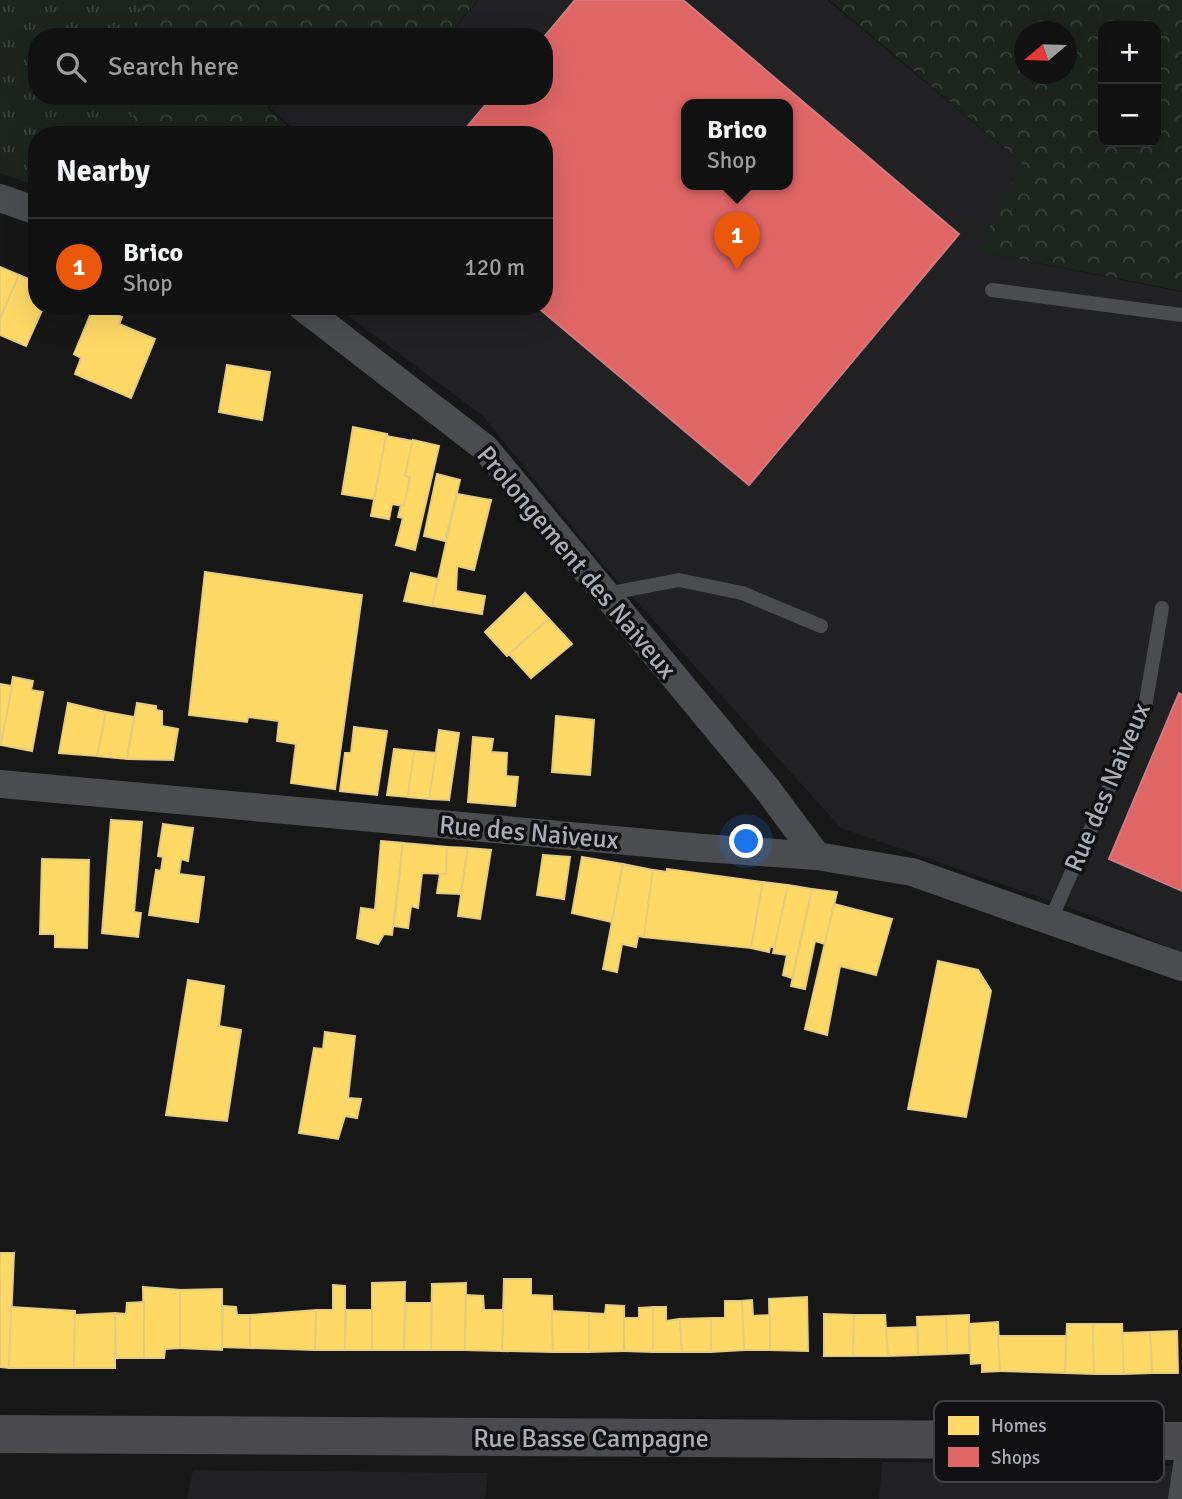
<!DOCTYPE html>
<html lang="en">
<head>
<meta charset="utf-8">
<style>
  body { margin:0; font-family:Signika,sans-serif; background:#1e1f1f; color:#f1f3f6 }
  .controls { position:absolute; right:21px; top:21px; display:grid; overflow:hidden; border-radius:14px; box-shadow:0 7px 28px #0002 }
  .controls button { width:63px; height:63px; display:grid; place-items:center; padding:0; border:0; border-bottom:2px solid #303131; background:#111; color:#f1f3f6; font:35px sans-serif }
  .compass { position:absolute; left:1014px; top:21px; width:63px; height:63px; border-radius:50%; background:#111; box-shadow:0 7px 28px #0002; rotate:251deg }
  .you { position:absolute; left:747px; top:842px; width:24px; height:24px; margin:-18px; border:5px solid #fff; border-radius:50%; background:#1a73e8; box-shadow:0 0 0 10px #1a73e833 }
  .badge { display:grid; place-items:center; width:46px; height:46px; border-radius:50%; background:#ea580c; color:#fff; font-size:23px; font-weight:700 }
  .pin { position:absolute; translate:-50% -58px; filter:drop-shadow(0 2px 4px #0008) }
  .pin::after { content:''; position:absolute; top:37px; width:24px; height:21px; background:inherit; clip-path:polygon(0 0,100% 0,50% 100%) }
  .popup { position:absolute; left:681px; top:99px; width:112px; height:91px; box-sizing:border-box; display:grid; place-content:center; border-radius:14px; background:#111; filter:drop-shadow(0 2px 5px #0005); font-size:23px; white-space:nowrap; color:#9c9d9f }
  .popup b { font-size:26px; color:#f1f3f6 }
  .popup::after { content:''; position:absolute; left:50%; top:100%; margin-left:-14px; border:14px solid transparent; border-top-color:#111 }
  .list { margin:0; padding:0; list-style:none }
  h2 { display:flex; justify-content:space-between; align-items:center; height:91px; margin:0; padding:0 28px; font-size:30px }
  h2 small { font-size:23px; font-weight:400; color:#9c9d9f }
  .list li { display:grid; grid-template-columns:46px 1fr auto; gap:21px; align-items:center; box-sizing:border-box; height:98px; padding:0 28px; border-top:2px solid #303131 }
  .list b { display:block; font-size:26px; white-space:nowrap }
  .list p { margin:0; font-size:23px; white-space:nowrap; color:#9c9d9f }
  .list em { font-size:23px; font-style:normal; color:#9c9d9f }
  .icon { flex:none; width:38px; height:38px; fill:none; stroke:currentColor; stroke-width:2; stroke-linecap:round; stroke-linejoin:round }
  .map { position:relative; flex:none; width:1182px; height:1499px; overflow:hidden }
  .search { position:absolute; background:#111; box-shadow:0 7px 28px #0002; left:28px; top:28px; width:525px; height:77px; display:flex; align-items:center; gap:18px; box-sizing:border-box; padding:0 24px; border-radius:28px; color:#9c9d9f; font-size:26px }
  .panel { position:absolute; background:#111; box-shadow:0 7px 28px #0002; left:28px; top:126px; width:525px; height:189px; border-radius:28px }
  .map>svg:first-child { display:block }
</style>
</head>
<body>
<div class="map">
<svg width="1182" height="1499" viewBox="0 0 1182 1499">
  <defs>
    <pattern id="grass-tufts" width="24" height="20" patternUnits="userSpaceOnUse" patternTransform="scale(1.75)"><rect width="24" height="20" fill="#1d241e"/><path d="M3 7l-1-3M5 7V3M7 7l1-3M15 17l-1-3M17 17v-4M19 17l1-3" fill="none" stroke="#3b413d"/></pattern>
    <pattern id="forest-crowns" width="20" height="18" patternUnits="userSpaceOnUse" patternTransform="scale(1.75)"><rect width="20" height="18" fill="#1d241e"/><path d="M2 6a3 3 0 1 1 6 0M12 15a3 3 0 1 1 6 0" fill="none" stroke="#3b413d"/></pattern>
  </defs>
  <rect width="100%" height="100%" fill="#171717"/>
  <g fill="#212123" fill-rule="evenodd">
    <path d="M 479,0 L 827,0 L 1022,163 L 977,251 L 1182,292 L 1182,953 L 1102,919 L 841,828 L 599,560 L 483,416 L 335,306 L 544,306 L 544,135 L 300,135 L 270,108 L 279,96 L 544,96 L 544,37 L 447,37 ZM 686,104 L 788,104 L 788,184 L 686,184 Z"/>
    <path d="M 882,1462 L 1182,1466 L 1182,1499 L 879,1499 Z"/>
    <path d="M 193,1470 L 488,1473 L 485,1499 L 187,1499 Z"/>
  </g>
  <path fill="url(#grass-tufts)" d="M 0,0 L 135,0 L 144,15 L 122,37 L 37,37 L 37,96 L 132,96 L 134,135 L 37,135 L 37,186 L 0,173 Z"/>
  <g fill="url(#forest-crowns)" fill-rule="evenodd">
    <path d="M 135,0 L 478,0 L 446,37 L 122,37 L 143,15 Z"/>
    <path d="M 830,0 L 1182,0 L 1182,291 L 977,251 L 1022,163 ZM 1156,26 L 1156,142 L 1103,142 L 1103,26 ZM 1024,32 L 1066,32 L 1066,74 L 1024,74 Z"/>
    <path d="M 132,96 L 277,96 L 267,108 L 298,135 L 134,135 Z"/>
  </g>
  <g fill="#ffd966" stroke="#e5cc7f" stroke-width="2">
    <path d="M 0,267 L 19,275 L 0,319 Z"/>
    <path d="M 19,275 L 37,283 L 37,306 L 44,306 L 26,346 L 0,335 L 0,319 Z"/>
    <path d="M 94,306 L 122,317 L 119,324 L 155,339 L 131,398 L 75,374 L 81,358 L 74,354 Z"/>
    <path d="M 227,365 L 270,372 L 262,420 L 219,412 Z"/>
    <path d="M 353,427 L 387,434 L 374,499 L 342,494 Z"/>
    <path d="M 386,436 L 413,441 L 405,476 L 410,477 L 404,506 L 392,504 L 389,519 L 371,516 Z"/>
    <path d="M 413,440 L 439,446 L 415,550 L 396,545 L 403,518 L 398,517 L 401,505 L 404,506 L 410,477 L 405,476 Z"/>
    <path d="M 437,474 L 460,480 L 445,541 L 424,536 Z"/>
    <path d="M 457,494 L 491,500 L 474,570 L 457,566 L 457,569 L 456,591 L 485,596 L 482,614 L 432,606 Z"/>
    <path d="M 205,572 L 362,595 L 335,789 L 291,783 L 296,744 L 277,741 L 279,721 L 248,717 L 247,722 L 189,715 Z"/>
    <path d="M 411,573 L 438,579 L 432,606 L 404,601 Z"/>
    <path d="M 525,593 L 549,619 L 507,656 L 485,632 Z"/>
    <path d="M 549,619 L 572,644 L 531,678 L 509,654 Z"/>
    <path d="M 13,677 L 33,681 L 31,690 L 43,692 L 32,751 L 1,745 Z"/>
    <path d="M 0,684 L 12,686 L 1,745 L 0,745 Z"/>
    <path d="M 68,703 L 106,712 L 97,756 L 59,753 Z"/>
    <path d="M 137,703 L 156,706 L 156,710 L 162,711 L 162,726 L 178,729 L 173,760 L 127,759 Z"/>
    <path d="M 106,712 L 134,717 L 127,759 L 97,756 Z"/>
    <path d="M 556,716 L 594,720 L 590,775 L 552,772 Z"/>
    <path d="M 354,727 L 387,731 L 377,795 L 340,791 L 345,753 L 351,753 Z"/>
    <path d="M 439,730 L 459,733 L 449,800 L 429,799 Z"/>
    <path d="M 473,737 L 493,739 L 491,752 L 507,753 L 506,776 L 518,777 L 515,806 L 468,802 Z"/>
    <path d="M 394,749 L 414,751 L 408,797 L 387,795 Z"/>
    <path d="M 414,751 L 436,753 L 429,799 L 408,797 Z"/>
    <path d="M 111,820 L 142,822 L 134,912 L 141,913 L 138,937 L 102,933 Z"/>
    <path d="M 163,824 L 193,828 L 188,861 L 181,859 L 179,874 L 204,877 L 198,922 L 149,915 L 156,870 L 161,871 L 163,857 L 158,856 Z"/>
    <path d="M 381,841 L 403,843 L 392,935 L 384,934 L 378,944 L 357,938 L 361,908 L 375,910 Z"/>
    <path d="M 403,843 L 447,847 L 446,874 L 422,873 L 418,908 L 411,906 L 408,928 L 394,926 Z"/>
    <path d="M 447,847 L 468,848 L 461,894 L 437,893 L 440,874 L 446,874 Z"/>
    <path d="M 468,848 L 491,850 L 480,919 L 458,916 Z"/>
    <path d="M 543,855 L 570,857 L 564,899 L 537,895 Z"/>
    <path d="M 582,857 L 623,864 L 612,922 L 572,913 Z"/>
    <path d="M 42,859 L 89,860 L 87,948 L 55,947 L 55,934 L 40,934 Z"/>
    <path d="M 623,864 L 653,870 L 644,937 L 638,936 L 636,947 L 622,944 L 617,972 L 603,969 Z"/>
    <path d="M 667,869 L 763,882 L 751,948 L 644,937 L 653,870 L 667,872 Z"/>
    <path d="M 763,882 L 788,885 L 780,930 L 774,947 L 770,947 L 769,952 L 751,948 Z"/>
    <path d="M 788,885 L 812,889 L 792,978 L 783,975 L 787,955 L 773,953 Z"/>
    <path d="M 812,889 L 837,892 L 825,944 L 815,941 L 805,989 L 791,986 Z"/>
    <path d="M 834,904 L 892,919 L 876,975 L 840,966 L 827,1035 L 805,1029 Z"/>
    <path d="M 938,961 L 978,970 L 991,991 L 966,1117 L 908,1109 Z"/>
    <path d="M 188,980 L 224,986 L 219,1026 L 241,1030 L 227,1121 L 166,1115 Z"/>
    <path d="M 325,1032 L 355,1036 L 348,1098 L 361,1099 L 357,1118 L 345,1116 L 338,1139 L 299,1133 L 314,1048 L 323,1049 Z"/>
    <path d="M 0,1253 L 14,1253 L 9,1368 L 0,1367 Z"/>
    <path d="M 504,1279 L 531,1279 L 531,1295 L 552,1296 L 553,1352 L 502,1351 Z"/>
    <path d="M 405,1282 L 404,1350 L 372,1350 L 372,1283 Z"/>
    <path d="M 466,1283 L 465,1350 L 431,1350 L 432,1284 Z"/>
    <path d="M 333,1285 L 345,1286 L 345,1350 L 315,1350 L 316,1310 L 333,1310 Z"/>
    <path d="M 143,1287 L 180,1290 L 180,1348 L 165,1349 L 164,1358 L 144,1358 Z"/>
    <path d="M 222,1289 L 222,1350 L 180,1348 L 180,1290 Z"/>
    <path d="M 466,1295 L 483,1296 L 484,1310 L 503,1310 L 502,1351 L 465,1350 Z"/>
    <path d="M 807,1297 L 808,1351 L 770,1350 L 769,1299 Z"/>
    <path d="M 752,1300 L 753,1316 L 770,1315 L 770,1350 L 744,1350 L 742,1301 Z"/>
    <path d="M 725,1301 L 742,1301 L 744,1350 L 711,1352 L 711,1318 L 725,1318 Z"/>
    <path d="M 144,1302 L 144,1358 L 116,1358 L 115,1313 L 126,1314 L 127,1303 Z"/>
    <path d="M 406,1303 L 431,1303 L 431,1350 L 404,1350 Z"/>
    <path d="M 606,1305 L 624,1306 L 624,1351 L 589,1352 L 589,1313 L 605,1314 Z"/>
    <path d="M 223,1306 L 236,1307 L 237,1315 L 250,1315 L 250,1348 L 222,1347 Z"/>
    <path d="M 11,1307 L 75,1311 L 74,1368 L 9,1368 Z"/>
    <path d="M 653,1307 L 666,1307 L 666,1321 L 680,1319 L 682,1352 L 653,1352 Z"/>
    <path d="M 653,1307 L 653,1352 L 624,1351 L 624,1318 L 639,1318 L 639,1308 Z"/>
    <path d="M 316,1310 L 315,1350 L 250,1348 L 250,1315 Z"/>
    <path d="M 346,1310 L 372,1310 L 372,1350 L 345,1350 Z"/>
    <path d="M 552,1311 L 589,1313 L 589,1352 L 553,1352 Z"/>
    <path d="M 115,1313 L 115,1368 L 74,1368 L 75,1315 Z"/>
    <path d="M 824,1314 L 854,1315 L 853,1356 L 824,1356 Z"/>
    <path d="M 854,1315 L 885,1315 L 888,1356 L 853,1356 Z"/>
    <path d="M 969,1315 L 969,1353 L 947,1354 L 946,1316 Z"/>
    <path d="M 946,1316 L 947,1354 L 918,1355 L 917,1317 Z"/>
    <path d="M 711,1318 L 711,1352 L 682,1352 L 680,1319 Z"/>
    <path d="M 998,1322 L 1000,1371 L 982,1372 L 982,1363 L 971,1364 L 969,1324 Z"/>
    <path d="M 1067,1324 L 1093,1324 L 1094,1374 L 1065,1373 Z"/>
    <path d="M 1093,1324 L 1122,1324 L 1124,1374 L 1094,1374 Z"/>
    <path d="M 917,1327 L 918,1355 L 888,1356 L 886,1328 Z"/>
    <path d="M 1177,1331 L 1178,1373 L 1152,1373 L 1150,1332 Z"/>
    <path d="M 1150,1332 L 1152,1373 L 1124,1374 L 1122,1333 Z"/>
    <path d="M 998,1336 L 1066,1336 L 1065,1373 L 1000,1371 Z"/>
  </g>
  <g fill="#e06666" stroke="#cf7b7f" stroke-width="2" fill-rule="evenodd">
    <path d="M 575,0 L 683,0 L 959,234 L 749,485 L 536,306 L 544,306 L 544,135 L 460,135 L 493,96 L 544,96 L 544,37 ZM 686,104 L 788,104 L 788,184 L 686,184 Z"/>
    <path d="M 1179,693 L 1182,695 L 1182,891 L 1109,859 Z"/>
  </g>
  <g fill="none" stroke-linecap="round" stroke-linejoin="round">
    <g stroke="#4b4c50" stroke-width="14">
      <path d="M 992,290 L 1182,315"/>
      <path d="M 606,594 L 679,580 L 742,593 L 821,626"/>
      <path d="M 1050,921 L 1145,707 L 1162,608"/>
      <path d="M 1175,1499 L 1182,1451"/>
    </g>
    <g stroke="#4b4c50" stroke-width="28">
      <path d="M 0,198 L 37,211"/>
      <path d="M 301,306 L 485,448 L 768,790 L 817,856"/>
      <path d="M 0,784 L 703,848 L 817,856 L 912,872 L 1182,967"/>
    </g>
    <path stroke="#4a4a4e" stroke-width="38" d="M 0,1434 L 1182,1441"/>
  </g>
  <g text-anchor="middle" stroke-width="7" stroke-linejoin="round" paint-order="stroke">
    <g font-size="26" fill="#a8adb8" stroke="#111113">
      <text transform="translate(577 562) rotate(50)" y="9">Prolongement des Naiveux</text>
      <text transform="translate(1107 787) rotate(-67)" y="9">Rue des Naiveux</text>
      <text transform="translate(529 832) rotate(5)" y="9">Rue des Naiveux</text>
      <text x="591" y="1447">Rue Basse Campagne</text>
    </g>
  </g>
  <rect x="934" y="1401" width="230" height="81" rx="10" fill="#111113" stroke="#3e4045" stroke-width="2"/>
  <rect x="948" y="1416" width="31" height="19" fill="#ffd966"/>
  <rect x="948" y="1447" width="31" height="20" fill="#e06666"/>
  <g font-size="19" fill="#a8adb8">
    <text x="991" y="1432">Homes</text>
    <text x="991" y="1464">Shops</text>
  </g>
</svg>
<div class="controls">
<button>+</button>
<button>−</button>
</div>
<svg class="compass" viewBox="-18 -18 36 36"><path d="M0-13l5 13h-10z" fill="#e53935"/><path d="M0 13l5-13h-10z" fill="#9c9d9f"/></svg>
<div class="you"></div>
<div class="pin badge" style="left:737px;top:270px">1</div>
<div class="popup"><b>Brico</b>Shop</div>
<div class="search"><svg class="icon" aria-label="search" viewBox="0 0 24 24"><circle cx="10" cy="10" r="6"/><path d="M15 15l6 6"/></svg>Search here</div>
<section class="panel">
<h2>Nearby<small></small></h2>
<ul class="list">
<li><span class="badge">1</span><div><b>Brico</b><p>Shop</p></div><em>120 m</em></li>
</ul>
</section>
</div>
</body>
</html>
